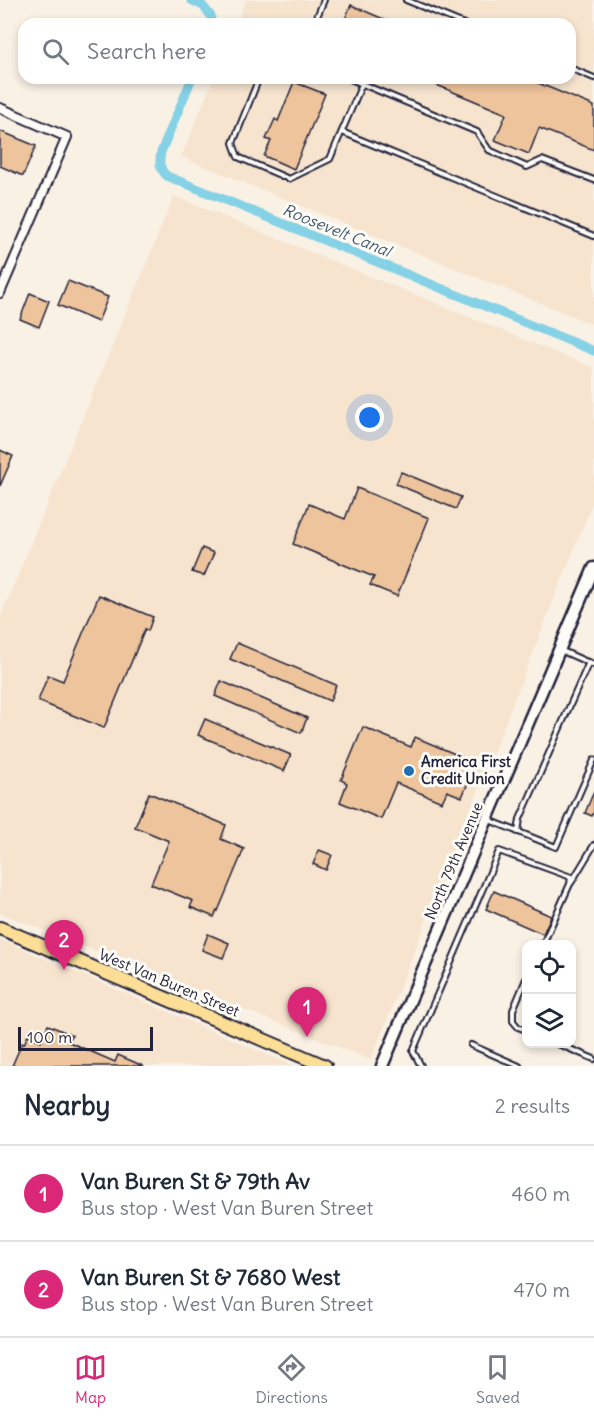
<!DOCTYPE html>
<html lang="en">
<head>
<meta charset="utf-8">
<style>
  body { margin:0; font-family:Delius,sans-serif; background:#f6f6f7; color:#1f2937 }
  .controls { position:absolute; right:18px; bottom:18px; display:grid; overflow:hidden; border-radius:12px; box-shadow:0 3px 9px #0003 }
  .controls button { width:54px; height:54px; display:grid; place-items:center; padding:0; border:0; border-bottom:2px solid #e0e1e3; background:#fff; color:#1f2937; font:30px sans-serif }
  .scale { position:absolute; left:18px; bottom:15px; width:135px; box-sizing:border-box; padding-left:6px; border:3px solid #22223b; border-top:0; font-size:16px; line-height:21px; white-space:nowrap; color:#22223b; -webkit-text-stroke:4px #fdfcf7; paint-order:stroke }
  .you { position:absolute; left:370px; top:418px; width:21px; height:21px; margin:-15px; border:4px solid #fff; border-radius:50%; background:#1a73e8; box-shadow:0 0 0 9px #1a73e833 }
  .badge { display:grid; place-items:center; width:39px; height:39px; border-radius:50%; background:#db2777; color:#fff; font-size:20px; font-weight:700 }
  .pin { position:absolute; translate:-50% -50px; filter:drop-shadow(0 2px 3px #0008) }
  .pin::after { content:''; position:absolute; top:32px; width:21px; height:18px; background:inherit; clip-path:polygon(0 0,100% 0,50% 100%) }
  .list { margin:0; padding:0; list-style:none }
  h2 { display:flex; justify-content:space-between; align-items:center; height:78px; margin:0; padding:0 24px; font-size:26px }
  h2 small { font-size:20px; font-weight:400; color:#747a83 }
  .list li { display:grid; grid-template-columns:39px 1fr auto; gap:18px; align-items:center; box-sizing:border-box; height:96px; padding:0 24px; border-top:2px solid #e0e1e3 }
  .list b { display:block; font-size:22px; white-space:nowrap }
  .list p { margin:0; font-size:20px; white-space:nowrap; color:#747a83 }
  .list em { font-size:20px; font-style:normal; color:#747a83 }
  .icon { flex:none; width:33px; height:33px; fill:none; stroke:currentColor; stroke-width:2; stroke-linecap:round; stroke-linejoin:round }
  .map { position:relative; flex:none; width:594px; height:1066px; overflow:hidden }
  .search { position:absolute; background:#fff; box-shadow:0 3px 9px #0003; left:18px; right:18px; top:18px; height:66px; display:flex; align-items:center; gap:15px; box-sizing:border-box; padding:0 21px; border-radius:18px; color:#747a83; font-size:22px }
  .sheet { height:270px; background:#fff }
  nav { display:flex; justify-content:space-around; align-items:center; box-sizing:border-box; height:84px; border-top:2px solid #e0e1e3; background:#fff; font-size:16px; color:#747a83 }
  nav a { display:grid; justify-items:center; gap:3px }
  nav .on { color:#db2777 }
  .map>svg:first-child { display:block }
</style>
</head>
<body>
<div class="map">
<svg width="594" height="1066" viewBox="0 0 594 1066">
  <rect width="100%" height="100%" fill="#faf1e5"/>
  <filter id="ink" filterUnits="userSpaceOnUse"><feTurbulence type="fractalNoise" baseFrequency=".0167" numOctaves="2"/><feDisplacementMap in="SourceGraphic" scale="12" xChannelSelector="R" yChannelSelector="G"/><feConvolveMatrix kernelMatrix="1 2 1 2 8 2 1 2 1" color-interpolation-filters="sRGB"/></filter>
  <g filter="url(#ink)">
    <g fill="#f6e4cf">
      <path d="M 246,0 L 594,0 L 594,325 L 181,157 L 214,78 L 570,78 L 570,24 L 236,24 Z"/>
      <path d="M 174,196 L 594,368 L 594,499 L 371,1060 L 0,913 L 0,618 Z"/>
      <path d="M 0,939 L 185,1019 L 294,1066 L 0,1066 Z"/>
    </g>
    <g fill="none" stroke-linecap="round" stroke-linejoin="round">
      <g stroke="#85d1e5" stroke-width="9">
        <path d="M 191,0 L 203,6 L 211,16 L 210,24"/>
        <path d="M 192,78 L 161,152 C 159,162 159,169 167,176 L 594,351"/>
      </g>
    </g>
    <g fill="#edc49c" stroke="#22223b" stroke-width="1.5">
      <path d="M 351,5 L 395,24 L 343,24 Z"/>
      <path d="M 420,78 L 526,78 L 594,106 L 594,150 L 539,128 L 529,154 L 495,140 L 506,114 Z"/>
      <path d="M 294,82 L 325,94 L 294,169 L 264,156 L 271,141 L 266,139 L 275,119 L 278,121 Z"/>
      <path d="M 0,131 L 36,146 L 23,176 L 0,166 Z"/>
      <path d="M 68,281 L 108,297 L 98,322 L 58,305 Z"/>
      <path d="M 30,293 L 49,301 L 39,327 L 20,319 Z"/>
      <path d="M 0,450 L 13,456 L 0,486 Z"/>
      <path d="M 401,472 L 461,497 L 456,509 L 396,484 Z"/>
      <path d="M 357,488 L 429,518 L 397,596 L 370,585 L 374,577 L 293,544 L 309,504 L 345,519 Z"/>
      <path d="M 202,548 L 214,553 L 204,576 L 192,572 Z"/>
      <path d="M 99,595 L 153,617 L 148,631 L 145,629 L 104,728 L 38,701 L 48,675 L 63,681 Z"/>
      <path d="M 237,643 L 336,685 L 330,701 L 230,659 Z"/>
      <path d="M 221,681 L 307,718 L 301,733 L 215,696 Z"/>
      <path d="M 205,719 L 291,755 L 284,771 L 198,735 Z"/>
      <path d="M 363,727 L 411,747 L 415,737 L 462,757 L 460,761 L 475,767 L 462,797 L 447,791 L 442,802 L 396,783 L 381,819 L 340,802 L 347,783 L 341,780 Z"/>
      <path d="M 594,791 L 594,812 L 592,816 L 585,813 Z"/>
      <path d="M 149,793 L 226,825 L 221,839 L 244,849 L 218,911 L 217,910 L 214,917 L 190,907 L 193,901 L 151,884 L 169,841 L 135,827 Z"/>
      <path d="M 319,850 L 332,855 L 326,870 L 313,864 Z"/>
      <path d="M 494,891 L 551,916 L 543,934 L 486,909 Z"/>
      <path d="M 208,934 L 229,943 L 223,958 L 202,950 Z"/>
      <path d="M 48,1025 L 72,1035 L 69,1042 L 115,1062 L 118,1055 L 143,1066 L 12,1066 L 22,1043 L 24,1044 L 28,1035 L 41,1041 Z"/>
    </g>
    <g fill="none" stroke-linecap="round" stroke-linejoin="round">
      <defs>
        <g id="lane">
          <path d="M 406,0 L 464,24"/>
          <path d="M 314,24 L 324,0"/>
          <path d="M 570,68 L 594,78"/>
          <path d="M 259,78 L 233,143 L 238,157 L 289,179 L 330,159 L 362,84"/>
          <path d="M 348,78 L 477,132 L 489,150 L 527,167 L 542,160 L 594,180"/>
          <path d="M 342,132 L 594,236"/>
          <path d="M 560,650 L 594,665"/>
          <path d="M 489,820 L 556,847 L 594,760"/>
          <path d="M 518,832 L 520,819 L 589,662"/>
          <path d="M 571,883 L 594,845"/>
          <path d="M 526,979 L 513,1010 L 513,1021 L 518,1027 L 526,1030"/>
          <path d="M 558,1044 L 594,1059"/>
          <path d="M 471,1045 L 519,1066"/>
          <path d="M 421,1066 L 413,1051 L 499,851 L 571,877 L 570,884 L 543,944"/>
        </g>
        <path id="street" d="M 0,108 L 67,137 L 0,293"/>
        <path id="secondary" d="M 382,1066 L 594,568"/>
        <path id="primary" d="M 0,928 L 325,1066"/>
      </defs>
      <use href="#lane" stroke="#22223b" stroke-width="8"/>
      <use href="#street" stroke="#22223b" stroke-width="12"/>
      <use href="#secondary" stroke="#22223b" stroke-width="15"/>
      <use href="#primary" stroke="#22223b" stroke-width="16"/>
      <use href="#lane" stroke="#fdfcf7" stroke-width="4"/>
      <use href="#street" stroke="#fdfcf7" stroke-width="8"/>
      <use href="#secondary" stroke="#fdfcf7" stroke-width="10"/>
      <use href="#primary" stroke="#fcde96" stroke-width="12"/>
    </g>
  </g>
  <circle fill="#1f6fb2" stroke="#fdfcf7" stroke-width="2" cx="409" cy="771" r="6"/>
  <g text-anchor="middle" stroke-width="6" stroke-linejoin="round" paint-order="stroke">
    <g font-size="15" font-weight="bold" fill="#22223b" stroke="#fdfcf7" text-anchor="start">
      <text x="421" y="767">America First<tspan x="421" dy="17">Credit Union</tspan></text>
    </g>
    <g font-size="15" fill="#22223b" stroke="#fdfcf7">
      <text transform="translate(454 861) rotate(-67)" y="5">North 79th Avenue</text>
      <text transform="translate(169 983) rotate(23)" y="5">West Van Buren Street</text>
    </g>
    <g font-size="16" font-style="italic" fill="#40576e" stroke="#fdfcf7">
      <text transform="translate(337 230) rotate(22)" y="6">Roosevelt Canal</text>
    </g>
  </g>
</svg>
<div class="controls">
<button><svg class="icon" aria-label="locate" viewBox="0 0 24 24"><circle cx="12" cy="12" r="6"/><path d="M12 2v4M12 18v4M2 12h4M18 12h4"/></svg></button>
<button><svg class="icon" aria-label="layers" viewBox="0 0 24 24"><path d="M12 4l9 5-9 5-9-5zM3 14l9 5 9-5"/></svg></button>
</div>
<div class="scale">100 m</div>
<div class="you"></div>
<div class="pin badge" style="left:307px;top:1037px">1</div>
<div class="pin badge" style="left:64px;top:970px">2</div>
<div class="search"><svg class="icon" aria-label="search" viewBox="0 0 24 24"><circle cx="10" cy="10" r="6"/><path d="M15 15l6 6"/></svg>Search here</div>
</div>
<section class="sheet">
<h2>Nearby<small>2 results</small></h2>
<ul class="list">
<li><span class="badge">1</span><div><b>Van Buren St &amp; 79th Av</b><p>Bus stop · West Van Buren Street</p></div><em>460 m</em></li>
<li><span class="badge">2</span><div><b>Van Buren St &amp; 7680 West</b><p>Bus stop · West Van Buren Street</p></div><em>470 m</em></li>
</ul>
</section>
<nav>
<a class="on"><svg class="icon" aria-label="map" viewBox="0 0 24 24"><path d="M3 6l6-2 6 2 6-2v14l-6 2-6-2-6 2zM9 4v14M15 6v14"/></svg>Map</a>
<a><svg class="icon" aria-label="directions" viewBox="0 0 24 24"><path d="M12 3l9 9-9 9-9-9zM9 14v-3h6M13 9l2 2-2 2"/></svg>Directions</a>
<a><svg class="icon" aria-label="saved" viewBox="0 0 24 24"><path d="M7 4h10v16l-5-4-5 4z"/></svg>Saved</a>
</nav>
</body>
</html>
